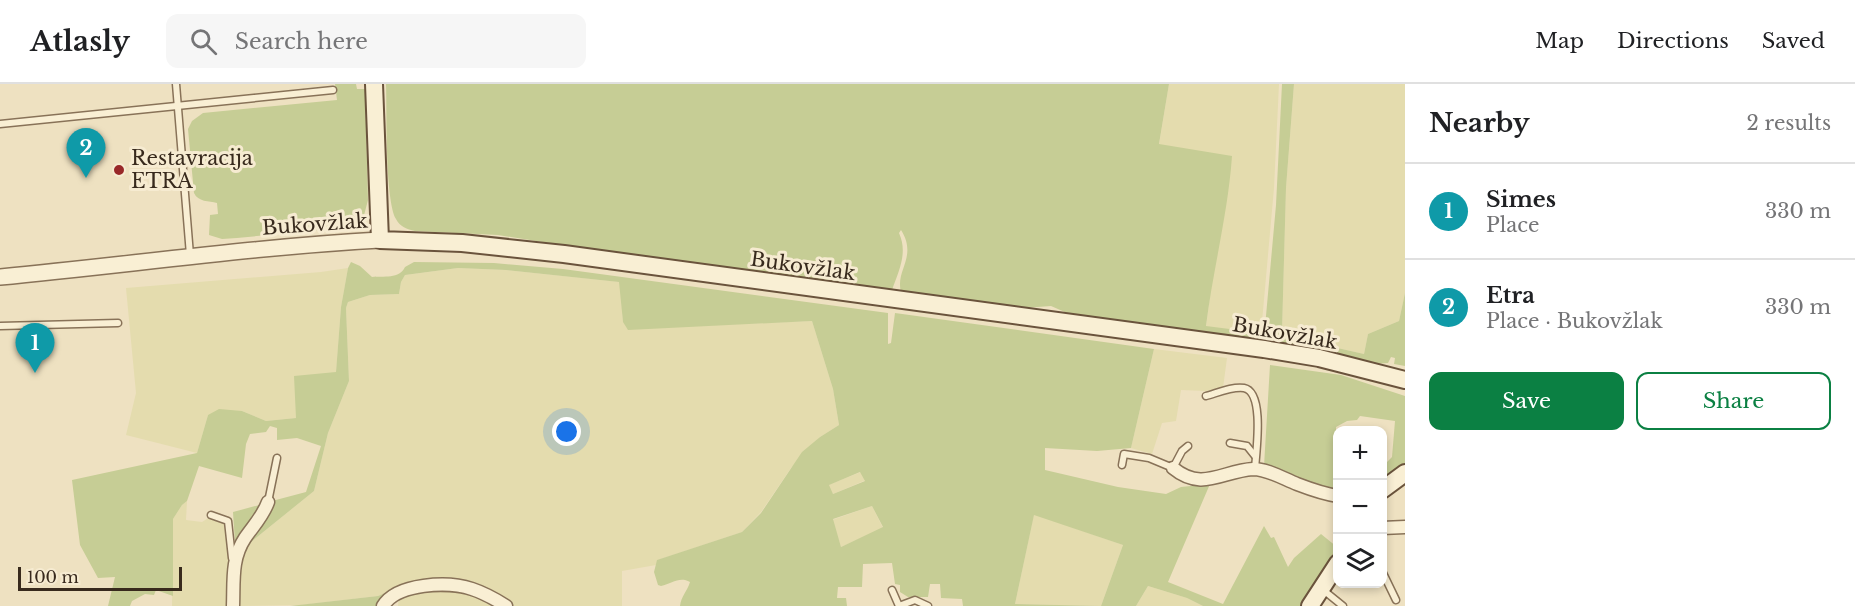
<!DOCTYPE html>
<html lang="en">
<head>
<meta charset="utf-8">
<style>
  body { margin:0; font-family:"Libre Baskerville",serif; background:#f6f6f6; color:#202124 }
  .controls { position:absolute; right:18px; bottom:18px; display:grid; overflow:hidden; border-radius:12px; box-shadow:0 3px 9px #0003 }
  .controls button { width:54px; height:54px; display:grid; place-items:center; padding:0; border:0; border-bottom:2px solid #e0e0e0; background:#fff; color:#202124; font:30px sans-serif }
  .scale { position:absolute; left:18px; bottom:15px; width:164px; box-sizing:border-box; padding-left:6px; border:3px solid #382a1d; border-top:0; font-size:16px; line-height:21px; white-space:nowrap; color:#382a1d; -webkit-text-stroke:4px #f6ebd1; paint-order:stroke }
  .you { position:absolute; left:567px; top:348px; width:21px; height:21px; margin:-15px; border:4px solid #fff; border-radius:50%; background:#1a73e8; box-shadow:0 0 0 9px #1a73e833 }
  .badge { display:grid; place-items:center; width:39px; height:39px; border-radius:50%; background:#0b8043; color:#fff; font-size:20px; font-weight:700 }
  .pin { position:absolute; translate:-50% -50px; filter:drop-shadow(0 2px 3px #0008) }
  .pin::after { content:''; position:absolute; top:32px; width:21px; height:18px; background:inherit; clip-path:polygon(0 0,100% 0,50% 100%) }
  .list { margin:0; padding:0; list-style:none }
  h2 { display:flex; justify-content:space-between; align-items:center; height:78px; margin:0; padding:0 24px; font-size:26px }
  h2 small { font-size:20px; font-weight:400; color:#757577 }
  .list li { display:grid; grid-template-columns:39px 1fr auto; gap:18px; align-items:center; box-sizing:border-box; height:96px; padding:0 24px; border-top:2px solid #e0e0e0 }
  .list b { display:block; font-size:22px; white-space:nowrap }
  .list p { margin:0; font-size:20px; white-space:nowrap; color:#757577 }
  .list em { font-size:20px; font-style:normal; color:#757577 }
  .actions { display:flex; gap:12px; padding:18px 24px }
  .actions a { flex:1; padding:14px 0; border:2px solid #0b8043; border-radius:12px; text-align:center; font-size:21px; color:#0b8043 }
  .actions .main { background:#0b8043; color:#fff }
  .icon { flex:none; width:33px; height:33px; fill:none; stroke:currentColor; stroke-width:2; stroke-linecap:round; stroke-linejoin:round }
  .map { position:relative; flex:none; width:1405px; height:522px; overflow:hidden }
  header { display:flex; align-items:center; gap:36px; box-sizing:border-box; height:84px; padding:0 30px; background:#fff; border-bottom:2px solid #e0e0e0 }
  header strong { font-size:28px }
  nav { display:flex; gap:33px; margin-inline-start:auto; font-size:21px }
  .search { width:420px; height:54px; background:#f6f6f6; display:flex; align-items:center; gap:15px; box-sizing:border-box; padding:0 21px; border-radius:12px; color:#757577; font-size:22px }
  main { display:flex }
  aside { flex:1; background:#fff }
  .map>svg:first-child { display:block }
</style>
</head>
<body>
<header>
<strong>Atlasly</strong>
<div class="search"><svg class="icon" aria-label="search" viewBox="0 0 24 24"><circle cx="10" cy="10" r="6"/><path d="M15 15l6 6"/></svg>Search here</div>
<nav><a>Map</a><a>Directions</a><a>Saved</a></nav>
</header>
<main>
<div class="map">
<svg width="1405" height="522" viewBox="0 0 1405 522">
  <rect width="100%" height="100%" fill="#eee1c1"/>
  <g fill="#e4dcae">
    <path d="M 1169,0 L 1279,0 L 1274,104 L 1261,249 L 1206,243 L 1211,203 L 1159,61 Z"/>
    <path d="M 1294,0 L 1405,0 L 1405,209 L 1399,237 L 1368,250 L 1364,270 L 1289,253 L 1282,248 L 1286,104 Z"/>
    <path d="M 348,184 L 341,223 L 336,289 L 296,334 L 266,337 L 242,327 L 208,331 L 197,369 L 126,351 L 136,309 L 126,204 L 321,188 Z"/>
    <path d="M 458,184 L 506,186 L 620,198 L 623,238 L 689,242 L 812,237 L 833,305 L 839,341 L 820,353 L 791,384 L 761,428 L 742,448 L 658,476 L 656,481 L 622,487 L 622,522 L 510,522 L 456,499 L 387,513 L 385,509 L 378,512 L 301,521 L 236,522 L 236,487 L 246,462 L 314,407 L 328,349 L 349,297 L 346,224 L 348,218 L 370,211 L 399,210 L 401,198 L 405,191 Z"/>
    <path d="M 1154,265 L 1227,274 L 1223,304 L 1206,307 L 1181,306 L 1176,337 L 1162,339 L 1152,370 L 1131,364 Z"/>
    <path d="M 861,388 L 866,396 L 833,410 L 828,401 Z"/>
    <path d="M 187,417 L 186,436 L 202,438 L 210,433 L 221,437 L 227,442 L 230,522 L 172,522 L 173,435 L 182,421 Z"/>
    <path d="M 872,422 L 883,444 L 841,463 L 832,436 Z"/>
    <path d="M 1034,430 L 1123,461 L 1101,522 L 1015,520 Z"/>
    <path d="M 1148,502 L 1187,514 L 1203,522 L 1136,522 Z"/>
    <path d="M 458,503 L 501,522 L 398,522 L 399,511 Z"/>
  </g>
  <g fill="#c6cd95" fill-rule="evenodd">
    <path d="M 335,0 L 356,0 L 357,5 L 365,5 L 368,116 L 362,139 L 341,144 L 237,154 L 222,155 L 209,151 L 210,131 L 218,130 L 217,119 C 209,117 198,118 194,109 L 188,45 L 192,37 L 203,29 L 337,16 Z"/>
    <path d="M 386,0 L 1169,0 L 1159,60 L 1232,72 C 1228,130 1213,185 1206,242 L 1261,249 L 1260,256 L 1258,257 L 1074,232 L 1051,222 L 1024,224 L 901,208 C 895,186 918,173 901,146 L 899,149 C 908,169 899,186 892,206 L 889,207 L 682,180 L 498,151 L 415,147 C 407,145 400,143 396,135 C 385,116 387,27 386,0 Z"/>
    <path d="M 1282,0 L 1294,0 L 1286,104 L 1282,248 L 1289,253 L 1364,270 L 1368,250 L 1399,237 L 1405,209 L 1405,282 L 1394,280 L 1395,274 L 1391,273 L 1388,279 L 1373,280 L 1267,258 L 1264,254 L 1276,121 Z"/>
    <path d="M 351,178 L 360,182 L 372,193 C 383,192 400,195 405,183 L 414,178 L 494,179 L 563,185 L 888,229 L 888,260 L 891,259 L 895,229 L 1154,265 L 1131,364 L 1097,367 L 1045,364 L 1045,386 L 1118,403 L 1166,410 L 1181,403 L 1210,400 L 1168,498 L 1223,520 L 1264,442 L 1271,454 L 1274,453 L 1288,483 L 1294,474 L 1321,450 L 1337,463 L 1304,522 L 1203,522 L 1187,514 L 1148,502 L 1136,522 L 963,522 L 962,515 L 941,514 L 940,500 L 930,500 L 928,513 L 908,513 L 900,508 L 900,501 L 895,500 L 892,479 L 863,480 L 862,503 L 838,503 L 837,514 L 846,514 L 847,522 L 680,522 C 681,512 687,508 690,498 C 679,492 672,500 661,502 L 658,501 L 654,488 L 657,476 L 742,448 L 761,429 L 802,368 L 820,353 L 839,341 L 833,305 L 812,237 L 628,246 L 623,238 L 619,198 L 506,186 L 458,184 L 405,191 L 401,198 L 399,210 L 370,211 L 348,218 L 346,224 L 349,297 L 328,349 L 314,407 L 246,462 L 272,417 L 306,408 L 321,362 L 297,354 L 277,356 L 277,344 L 270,342 L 266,348 L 250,350 L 246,360 L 242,394 L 199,382 L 187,417 L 182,421 L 173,435 L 173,512 L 156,506 L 154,511 L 145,510 L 132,517 L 130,522 L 108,522 L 115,493 L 98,494 L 80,461 L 72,396 L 197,369 L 208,331 L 219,325 L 242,327 L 266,337 L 296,334 L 294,292 L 336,288 L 341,223 L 348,184 ZM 860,388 L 865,397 L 833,410 L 829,401 ZM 872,422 L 883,443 L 841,463 L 833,435 ZM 1034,431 L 1123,461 L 1101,522 L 1015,520 Z"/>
    <path d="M 1270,281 L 1341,291 L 1405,312 L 1405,381 L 1383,396 L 1383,382 L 1392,373 L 1395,337 L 1360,332 L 1357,336 L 1347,337 L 1336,343 L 1337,410 L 1264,382 Z"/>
    <path d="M 263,420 L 236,460 L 235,459 L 233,428 Z"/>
    <path d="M 385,509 L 387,513 L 381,522 L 290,522 L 378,512 Z"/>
  </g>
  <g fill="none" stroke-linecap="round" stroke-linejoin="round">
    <defs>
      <g id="service">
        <path d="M 176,0 L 190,171"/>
        <path d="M 0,40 L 333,6"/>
        <path d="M 0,242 L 118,239"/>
        <path d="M 1206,312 C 1217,309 1233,302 1244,304 C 1265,308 1256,368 1255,385"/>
        <path d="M 1230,359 L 1247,362 L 1255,372"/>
        <path d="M 1122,381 L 1124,370 L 1149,374 L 1173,384 L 1182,367 L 1188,362"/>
        <path d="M 268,418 L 277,374"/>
        <path d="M 211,431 L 228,437 L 232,474"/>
        <path d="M 1382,487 L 1396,516"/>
        <path d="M 1322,505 L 1343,522"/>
        <path d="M 892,506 L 899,522"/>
        <path d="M 899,522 L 915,516 L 928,522"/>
      </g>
      <g id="minor">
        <path d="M 1173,384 C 1202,408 1222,387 1253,385 C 1268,385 1284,395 1297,400 C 1310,405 1324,410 1338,412"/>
        <path d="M 1382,444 L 1405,443"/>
        <path d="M 233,522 C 234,497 231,475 245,454 C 254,441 263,432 268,418"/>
        <path d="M 383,522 C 397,499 448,497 472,505 C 484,509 495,515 506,522"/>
      </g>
      <path id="tertiary" d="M 0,193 C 127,181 253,163 380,156"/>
      <g id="secondary">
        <path d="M 374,0 L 380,156 L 462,159 L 564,170 L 1264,265 L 1319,274 L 1405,296"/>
        <path d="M 1382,406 L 1405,389"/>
        <path d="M 1310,522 L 1338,479"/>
      </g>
    </defs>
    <use href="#service" stroke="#887258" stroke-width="9"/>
    <use href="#minor" stroke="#887258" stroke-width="15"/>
    <use href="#tertiary" stroke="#887258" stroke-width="18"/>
    <use href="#secondary" stroke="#6a533c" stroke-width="20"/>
    <use href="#service" stroke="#f9efd4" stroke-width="6"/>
    <use href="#minor" stroke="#f9efd4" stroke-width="12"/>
    <use href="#tertiary" stroke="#f9efd4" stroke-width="15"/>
    <use href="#secondary" stroke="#f9efd4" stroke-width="16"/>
  </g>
  <circle fill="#982828" stroke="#f6ebd1" stroke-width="2" cx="119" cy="86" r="6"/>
  <g text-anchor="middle" stroke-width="6" stroke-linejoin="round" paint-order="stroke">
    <g font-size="20" fill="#382a1d" stroke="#f6ebd1" text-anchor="start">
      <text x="131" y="81">Restavracija<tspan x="131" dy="23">ETRA</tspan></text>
    </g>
    <g font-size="20" fill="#382a1d" stroke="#f6ebd1">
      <text transform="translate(315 140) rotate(-4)" y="7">Bukovžlak</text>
      <text transform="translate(803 182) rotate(8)" y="7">Bukovžlak</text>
      <text transform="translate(1285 249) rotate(10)" y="7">Bukovžlak</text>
    </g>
  </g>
</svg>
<div class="controls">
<button>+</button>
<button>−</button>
<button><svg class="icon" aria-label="layers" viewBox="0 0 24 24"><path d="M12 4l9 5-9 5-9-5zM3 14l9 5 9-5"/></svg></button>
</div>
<div class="scale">100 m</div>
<div class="you"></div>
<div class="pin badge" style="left:35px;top:289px;background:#0f9aa8">1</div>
<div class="pin badge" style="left:86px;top:94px;background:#0f9aa8">2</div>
</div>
<aside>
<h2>Nearby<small>2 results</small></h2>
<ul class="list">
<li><span class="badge" style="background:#0f9aa8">1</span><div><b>Simes</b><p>Place</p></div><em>330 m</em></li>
<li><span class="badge" style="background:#0f9aa8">2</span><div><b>Etra</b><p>Place · Bukovžlak</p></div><em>330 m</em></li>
</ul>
<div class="actions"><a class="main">Save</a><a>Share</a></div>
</aside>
</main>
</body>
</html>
